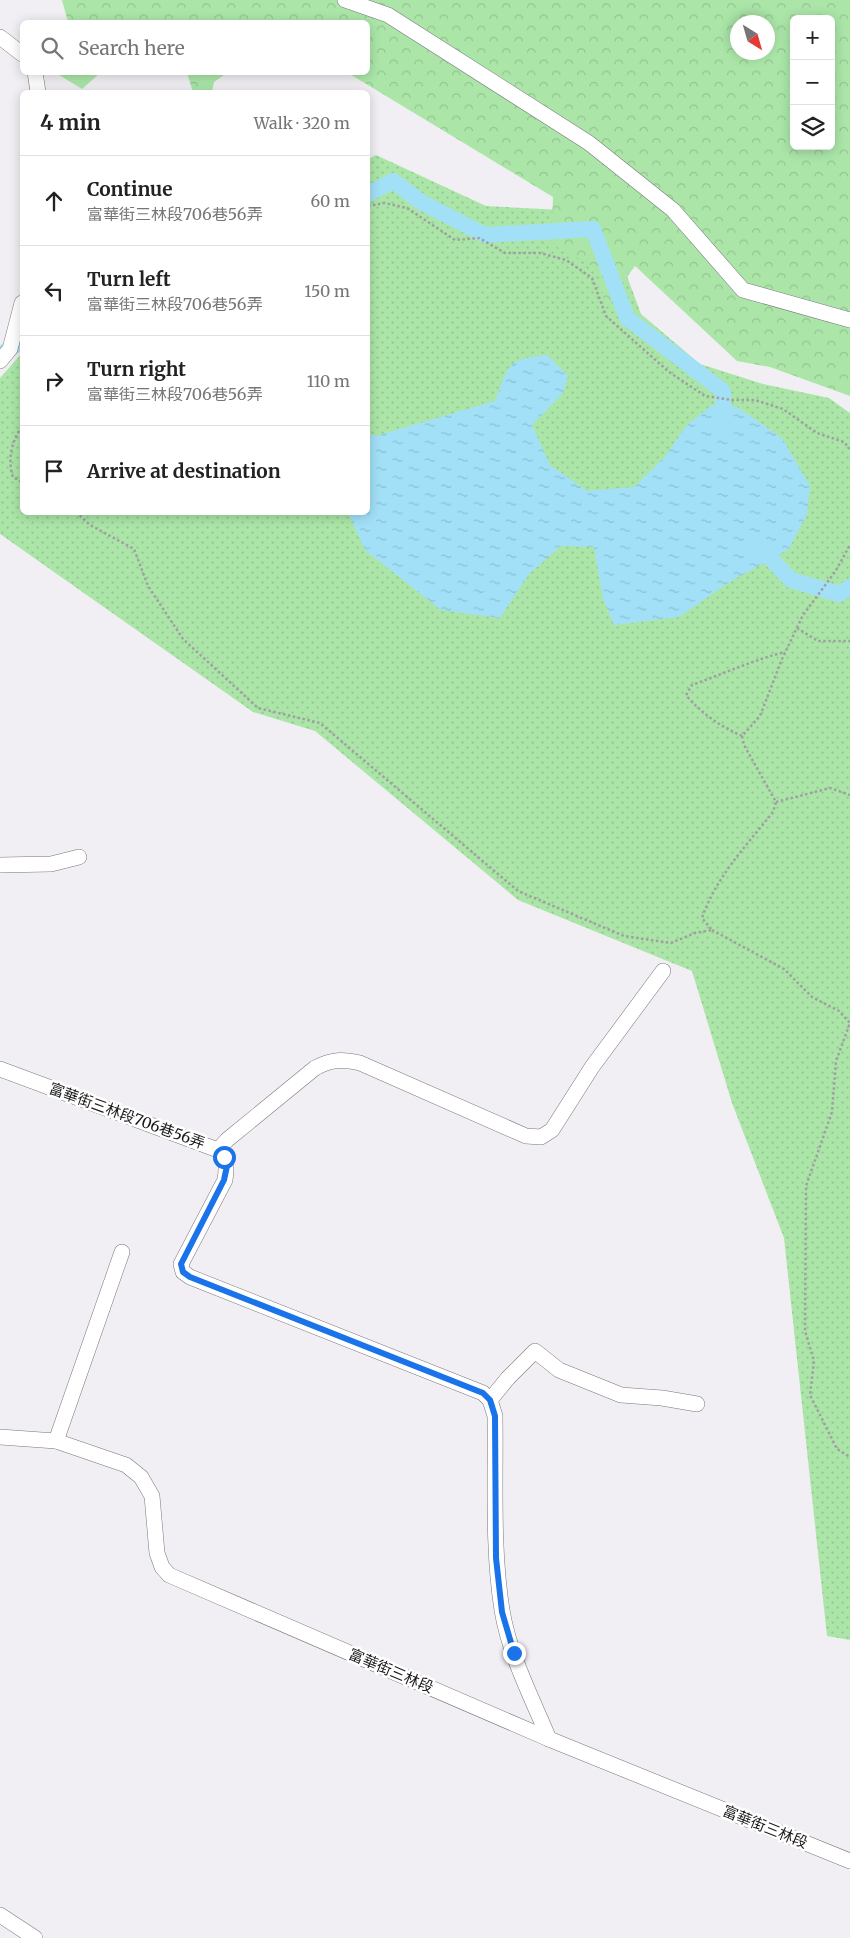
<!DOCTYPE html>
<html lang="en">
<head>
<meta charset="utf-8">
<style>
  body { margin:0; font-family:Merriweather,"Noto Sans TC",serif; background:#f6f6f6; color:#222 }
  .controls { position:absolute; right:15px; top:15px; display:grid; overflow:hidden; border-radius:8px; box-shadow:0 2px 12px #0003 }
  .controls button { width:45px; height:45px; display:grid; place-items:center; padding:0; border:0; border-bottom:1px solid #e0e0e0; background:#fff; color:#222; font:25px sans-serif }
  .compass { position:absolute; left:730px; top:15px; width:45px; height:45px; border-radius:50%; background:#fff; box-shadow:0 2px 12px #0003; rotate:143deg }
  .stop { position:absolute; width:15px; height:15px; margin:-11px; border:4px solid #1a73e8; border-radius:50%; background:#fff }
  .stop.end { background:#1a73e8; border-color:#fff; box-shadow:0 1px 5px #0008 }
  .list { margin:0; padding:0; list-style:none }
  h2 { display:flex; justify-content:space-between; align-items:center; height:65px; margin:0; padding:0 20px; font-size:21px }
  h2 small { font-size:16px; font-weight:400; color:#767676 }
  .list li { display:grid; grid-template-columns:32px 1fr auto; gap:15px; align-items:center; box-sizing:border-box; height:90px; padding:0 20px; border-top:1px solid #e0e0e0 }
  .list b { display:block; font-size:19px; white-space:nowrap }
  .list p { margin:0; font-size:16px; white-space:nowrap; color:#767676 }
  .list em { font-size:16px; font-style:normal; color:#767676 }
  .icon { flex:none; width:28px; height:28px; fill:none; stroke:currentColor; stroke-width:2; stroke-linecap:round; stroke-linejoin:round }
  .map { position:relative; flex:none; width:850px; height:1938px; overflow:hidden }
  .search { position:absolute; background:#fff; box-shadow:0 2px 12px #0003; left:20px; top:20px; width:350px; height:55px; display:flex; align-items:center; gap:12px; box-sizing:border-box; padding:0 18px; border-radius:8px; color:#767676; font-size:19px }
  .panel { position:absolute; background:#fff; box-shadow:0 2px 12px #0003; left:20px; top:90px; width:350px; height:425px; border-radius:8px }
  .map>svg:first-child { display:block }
</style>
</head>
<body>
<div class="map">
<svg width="850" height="1938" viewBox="0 0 850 1938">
  <defs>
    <pattern id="grass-dots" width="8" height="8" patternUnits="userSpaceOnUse" patternTransform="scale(1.25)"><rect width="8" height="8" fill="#abe6a8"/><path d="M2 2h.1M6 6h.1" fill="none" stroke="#93c590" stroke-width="1.8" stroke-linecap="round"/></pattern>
    <pattern id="forest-crowns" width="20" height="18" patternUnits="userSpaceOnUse" patternTransform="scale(1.25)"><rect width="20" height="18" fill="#abe6a8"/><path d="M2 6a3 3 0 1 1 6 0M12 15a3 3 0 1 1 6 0" fill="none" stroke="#93c590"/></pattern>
    <pattern id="water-ripples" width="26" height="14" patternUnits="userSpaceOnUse" patternTransform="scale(1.25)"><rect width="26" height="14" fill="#a2e0f7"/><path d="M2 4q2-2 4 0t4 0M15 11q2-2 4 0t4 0" fill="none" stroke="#8bc0d3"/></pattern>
  </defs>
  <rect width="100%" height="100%" fill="#f1eff3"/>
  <path fill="url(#grass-dots)" d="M 376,155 L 486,206 L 581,211 L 624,268 L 641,314 L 700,364 L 763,384 L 829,398 L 850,413 L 850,1640 L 827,1636 L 784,1238 L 732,1103 L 692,971 L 518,900 L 315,731 L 253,712 L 0,534 L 0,378 L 22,353 L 22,512 L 368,512 L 368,159 Z"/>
  <g fill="url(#forest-crowns)" fill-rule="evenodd">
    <path d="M 62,0 L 850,0 L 850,396 L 770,367 L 737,361 L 635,266 L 605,307 L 598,269 L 551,244 L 553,197 L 348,73 L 368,72 L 368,22 L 68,22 ZM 794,19 L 831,19 L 831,146 L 794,146 ZM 738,22 L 768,22 L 768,52 L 738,52 Z"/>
    <path d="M 56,73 L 56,72 L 100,73 L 82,89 Z"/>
    <path d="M 187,73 L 227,73 L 214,82 L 212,92 L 193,92 Z"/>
  </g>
  <path fill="url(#water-ripples)" d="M 547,355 L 568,376 L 563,393 L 532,425 L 550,465 L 587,491 L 634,487 L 664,458 L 687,425 L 712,405 L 737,407 L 782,438 L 810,486 L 807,514 L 789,549 L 728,583 L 679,617 L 614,625 L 603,599 L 594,547 L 561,546 L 529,574 L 500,618 L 441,610 L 365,550 L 348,513 L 368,512 L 368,434 L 376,436 L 495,401 C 509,365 506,359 547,355 Z"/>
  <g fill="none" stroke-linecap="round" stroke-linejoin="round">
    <g stroke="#a2e0f7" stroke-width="16">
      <path d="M 368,194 L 393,181 L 421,202 L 485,235 L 593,229 L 627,318 L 723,391 L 724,426"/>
      <path d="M 5,352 L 22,341"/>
      <path d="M 757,544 L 791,580 L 839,594 L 850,587"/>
    </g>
    <defs>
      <g id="minor">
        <path d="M 345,0 L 388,15 L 589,143 L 673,210 L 743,290 L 850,320"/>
        <path d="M 0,37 L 22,54"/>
        <path d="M 35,72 L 38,92"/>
        <path d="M 0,361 L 10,349 L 22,303"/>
        <path d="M 0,865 L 51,864 L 79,857"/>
        <path d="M 0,1069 L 218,1150 C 227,1160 227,1167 225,1180 L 181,1264 L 183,1272 L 190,1277 L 483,1393 L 490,1400 L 495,1416 C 496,1480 492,1547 502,1610 C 509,1654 532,1698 549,1739"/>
        <path d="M 218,1150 L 227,1140 L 315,1068 C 332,1059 342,1059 360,1063 L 526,1136 L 541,1137 L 552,1130 L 592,1067 L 663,971"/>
        <path d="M 490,1400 L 508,1378 L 535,1351 L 559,1370 L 621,1395 L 662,1398 L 697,1404"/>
        <path d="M 0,1437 L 56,1441 L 126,1465 L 141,1477 L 152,1496 L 157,1553 L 162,1567 L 169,1575 L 549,1739 L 850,1861"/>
        <path d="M 56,1441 L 122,1252"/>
        <path d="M 0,1915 L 35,1938"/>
      </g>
    </defs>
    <use href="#minor" stroke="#78777a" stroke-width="16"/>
    <g stroke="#a09fa2" stroke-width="2.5" stroke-dasharray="2.5 2.5" stroke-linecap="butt">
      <path d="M 368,206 L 385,203 L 407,208 L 455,240 L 479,238 L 505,253 L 540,253 L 566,260 L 592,278 L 606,316 L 669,372 L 705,396 L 732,400 L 755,400 L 783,409 L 817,433 L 844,442 L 850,449"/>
      <path d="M 22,427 C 12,439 7,461 13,477 L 22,482"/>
      <path d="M 76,512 L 90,525 L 134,549 L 148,586 L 183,639 L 258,708 L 320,723 L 518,891 L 624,936 L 671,943 L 695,933 L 712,930 L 702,918 C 716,877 746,846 773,812 L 776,802 L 744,745 L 742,736 L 760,716 L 782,659 L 803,615 L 835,572 L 850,545"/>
      <path d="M 797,628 L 818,641 L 850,641"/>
      <path d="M 742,736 C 720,726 702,714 686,695 L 692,685 C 723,674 753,660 785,652"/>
      <path d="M 776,802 L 830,788 L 850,795"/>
      <path d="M 712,930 L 784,969 L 812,997 L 839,1011 L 850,1023 L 836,1061 L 832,1112 L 806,1186 L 805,1331 L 814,1361 L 810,1395 L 837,1449 L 850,1457"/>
    </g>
    <use href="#minor" stroke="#fff" stroke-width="15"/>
  </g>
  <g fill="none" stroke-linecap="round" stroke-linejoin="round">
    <path stroke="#1a73e8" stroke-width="6" d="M 224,1157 L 227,1166 L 224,1180 L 181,1264 L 183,1272 L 190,1277 L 483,1393 L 490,1400 L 495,1416 L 496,1558 L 502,1612 L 514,1653"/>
  </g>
  <g text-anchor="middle" stroke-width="5" stroke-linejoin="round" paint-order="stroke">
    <g font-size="15" fill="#19191a" stroke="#fff">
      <text transform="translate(127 1116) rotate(20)" y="5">富華街三林段706巷56弄</text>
      <text transform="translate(391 1671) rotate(23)" y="5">富華街三林段</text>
      <text transform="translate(765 1827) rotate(22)" y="5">富華街三林段</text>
    </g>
  </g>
</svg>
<div class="controls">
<button>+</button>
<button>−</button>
<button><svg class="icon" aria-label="layers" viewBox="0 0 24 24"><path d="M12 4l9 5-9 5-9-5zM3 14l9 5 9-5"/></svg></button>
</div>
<svg class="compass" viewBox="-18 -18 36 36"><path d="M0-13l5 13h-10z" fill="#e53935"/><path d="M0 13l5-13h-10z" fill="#767676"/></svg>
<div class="stop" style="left:224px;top:1157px"></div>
<div class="stop end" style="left:514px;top:1653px"></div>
<div class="search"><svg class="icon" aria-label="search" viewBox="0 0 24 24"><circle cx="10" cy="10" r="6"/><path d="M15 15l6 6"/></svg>Search here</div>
<section class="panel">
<h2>4 min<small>Walk · 320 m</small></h2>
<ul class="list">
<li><svg class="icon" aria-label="ahead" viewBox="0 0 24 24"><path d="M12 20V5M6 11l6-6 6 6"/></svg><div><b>Continue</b><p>富華街三林段706巷56弄</p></div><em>60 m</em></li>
<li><svg class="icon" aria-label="left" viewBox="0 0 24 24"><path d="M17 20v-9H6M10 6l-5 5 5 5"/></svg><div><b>Turn left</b><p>富華街三林段706巷56弄</p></div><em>150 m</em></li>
<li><svg class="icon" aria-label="right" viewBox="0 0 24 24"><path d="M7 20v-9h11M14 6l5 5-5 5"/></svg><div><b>Turn right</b><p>富華街三林段706巷56弄</p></div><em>110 m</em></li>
<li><svg class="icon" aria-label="arrive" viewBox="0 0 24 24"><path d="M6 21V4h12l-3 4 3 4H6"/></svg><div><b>Arrive at destination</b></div></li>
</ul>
</section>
</div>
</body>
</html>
